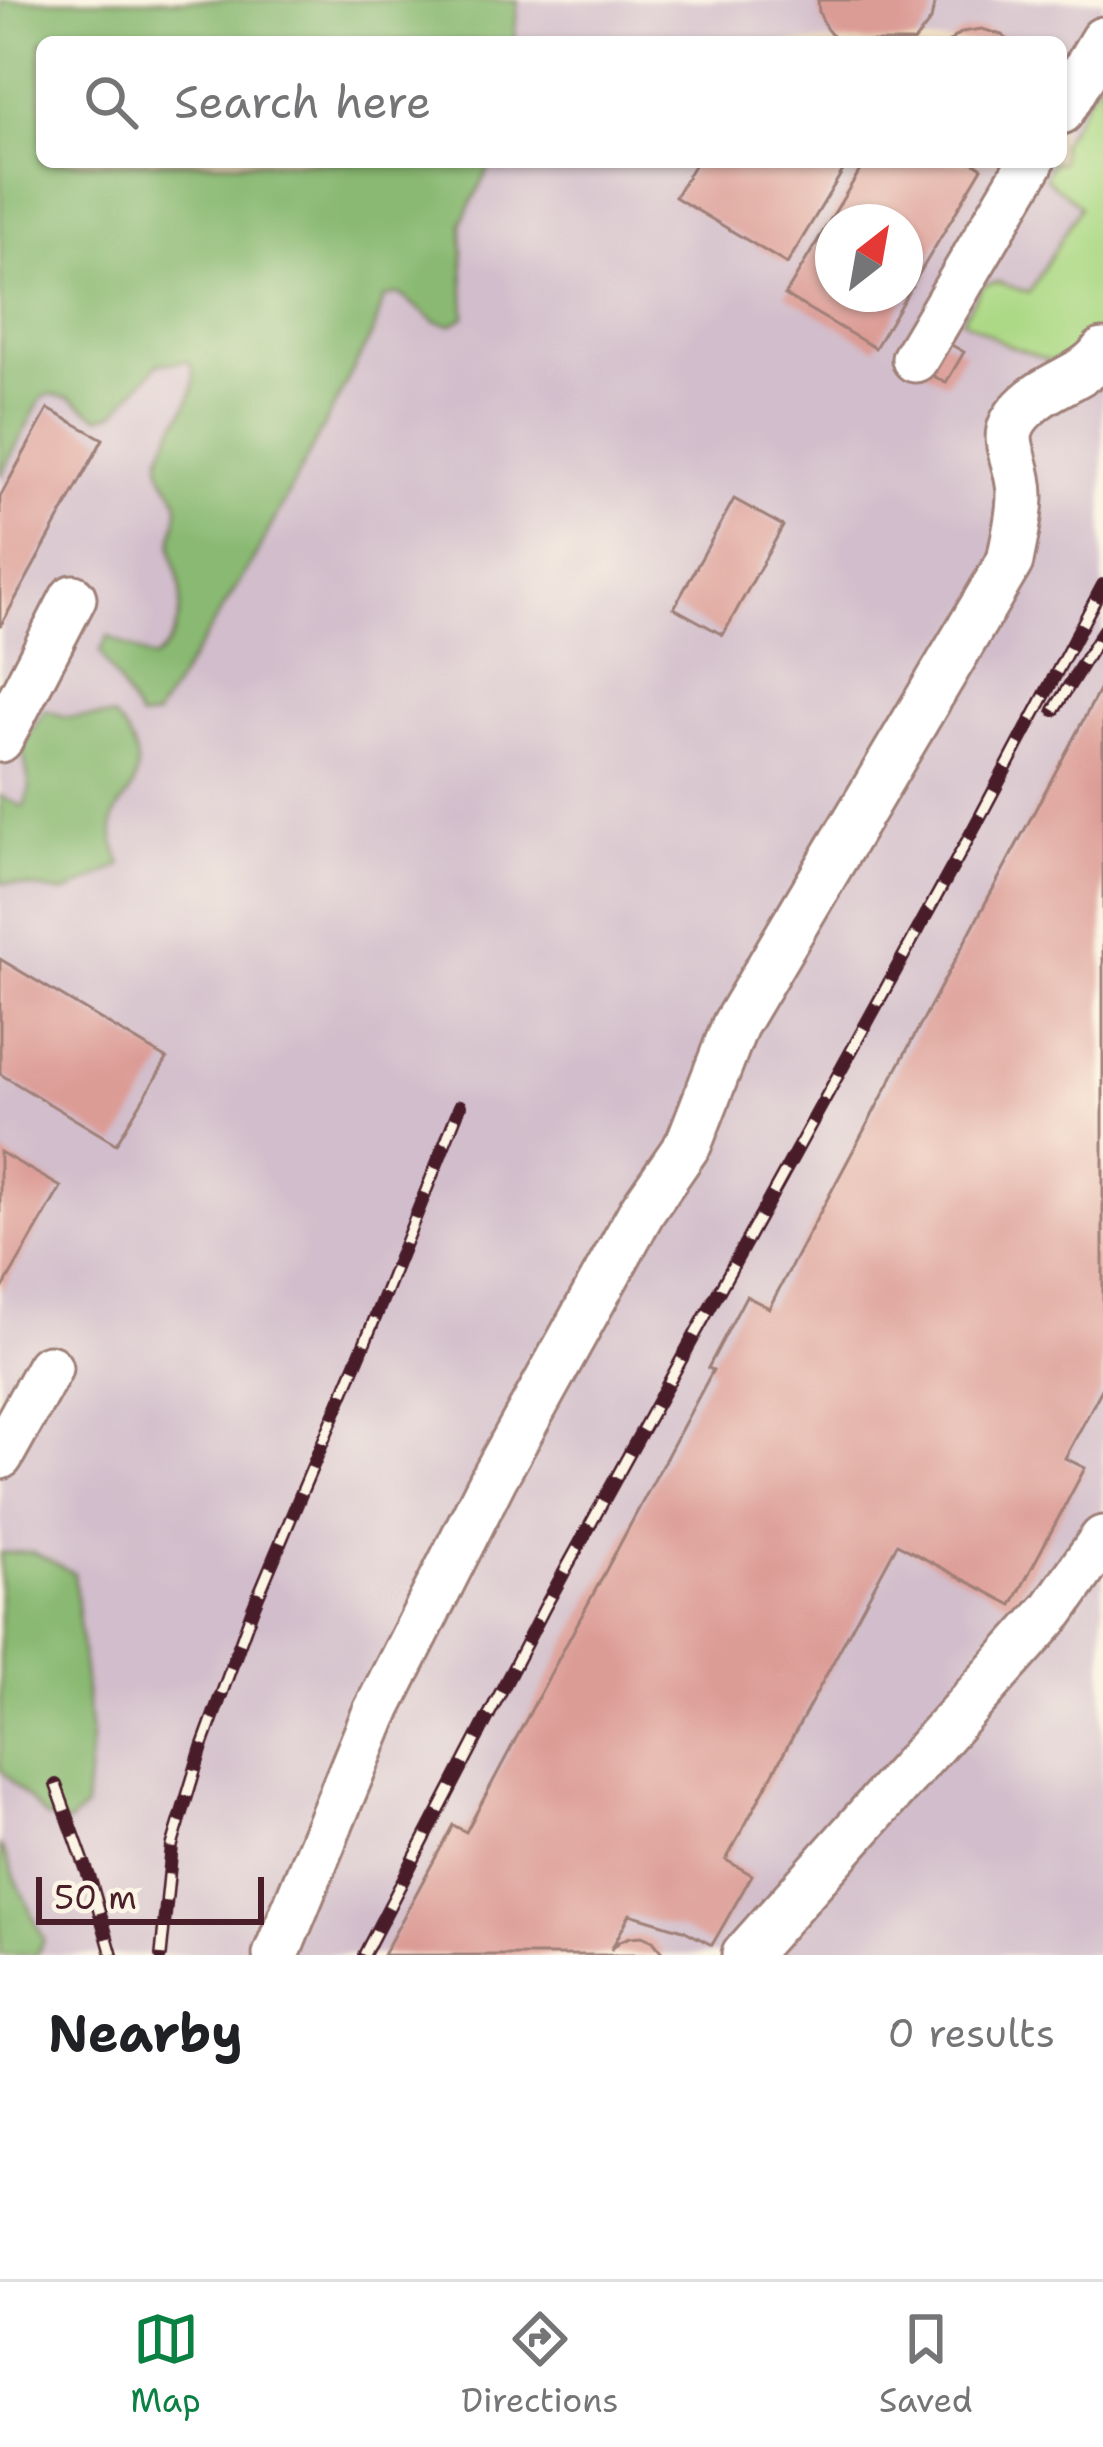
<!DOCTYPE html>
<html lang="en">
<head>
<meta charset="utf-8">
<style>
  body { margin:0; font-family:"Shantell Sans",sans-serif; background:#f6f6f6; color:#202124 }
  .compass { position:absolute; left:815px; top:204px; width:108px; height:108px; border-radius:50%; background:#fff; box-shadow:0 3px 9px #0004; rotate:31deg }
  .scale { position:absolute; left:36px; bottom:30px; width:228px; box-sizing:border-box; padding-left:12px; border:6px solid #4a1f2b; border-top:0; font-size:33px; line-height:42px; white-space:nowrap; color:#4a1f2b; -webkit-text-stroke:9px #fcf5e5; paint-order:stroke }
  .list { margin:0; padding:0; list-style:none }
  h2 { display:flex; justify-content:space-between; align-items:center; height:156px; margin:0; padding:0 48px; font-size:51px }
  h2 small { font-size:39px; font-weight:400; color:#757577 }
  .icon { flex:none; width:66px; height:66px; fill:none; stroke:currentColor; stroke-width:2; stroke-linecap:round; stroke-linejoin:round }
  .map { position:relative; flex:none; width:1103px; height:1955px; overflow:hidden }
  .search { position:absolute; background:#fff; box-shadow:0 3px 9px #0004; left:36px; right:36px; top:36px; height:132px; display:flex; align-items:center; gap:30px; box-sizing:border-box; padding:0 42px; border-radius:18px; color:#757577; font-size:45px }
  .sheet { height:324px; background:#fff }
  nav { display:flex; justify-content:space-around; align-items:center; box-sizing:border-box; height:168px; border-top:3px solid #e0e0e0; background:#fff; font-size:33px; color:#757577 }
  nav a { display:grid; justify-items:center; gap:6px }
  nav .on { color:#0b8043 }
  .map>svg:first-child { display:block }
</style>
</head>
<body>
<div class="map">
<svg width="1103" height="1955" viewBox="0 0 1103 1955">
  <rect width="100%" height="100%" fill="#fcf5e5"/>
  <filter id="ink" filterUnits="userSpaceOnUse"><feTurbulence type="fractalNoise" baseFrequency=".00833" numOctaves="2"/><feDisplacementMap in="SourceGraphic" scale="24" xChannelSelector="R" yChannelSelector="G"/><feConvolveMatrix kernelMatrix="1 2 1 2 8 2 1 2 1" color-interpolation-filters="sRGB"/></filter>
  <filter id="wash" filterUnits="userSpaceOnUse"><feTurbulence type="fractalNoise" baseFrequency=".004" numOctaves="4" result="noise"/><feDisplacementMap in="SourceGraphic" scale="48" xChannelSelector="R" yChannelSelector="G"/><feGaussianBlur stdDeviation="2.7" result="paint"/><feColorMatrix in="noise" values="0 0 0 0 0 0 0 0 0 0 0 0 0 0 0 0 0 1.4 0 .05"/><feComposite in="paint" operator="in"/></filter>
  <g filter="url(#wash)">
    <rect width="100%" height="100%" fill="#f4e2c5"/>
    <path fill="#d1bdcb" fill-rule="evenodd" d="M 0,0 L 1103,0 L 1103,1955 L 0,1955 ZM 42,42 L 1061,42 L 1061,162 L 42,162 ZM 833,222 L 905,222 L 905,294 L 833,294 Z"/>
    <path fill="#acd985" stroke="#7b7c58" stroke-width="3" d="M 1103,73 L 1103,329 L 1081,350 L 1053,362 L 1007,345 L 962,319 L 983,285 L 998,282 L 1029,293 L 1080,207 C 1070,194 1056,189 1045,177 L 1052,162 L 1061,162 L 1061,143 Z"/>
    <g fill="#89b972" stroke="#6a6c4e" stroke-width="3">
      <path d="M 1,0 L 518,0 L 514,42 L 42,42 L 42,162 L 492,162 L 462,222 L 465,317 L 451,325 L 436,322 L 399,294 L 384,297 L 375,328 L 255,557 L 155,717 L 140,719 L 100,652 L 108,636 L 153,659 C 174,647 181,617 181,593 C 181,577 172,561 172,546 C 172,531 181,513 177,499 C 172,486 161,480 160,465 C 160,429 209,400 189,361 L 158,364 L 115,413 L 99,417 L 72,399 L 50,394 L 41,399 L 0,477 Z"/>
      <path d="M 45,710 L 67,717 L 113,717 C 134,737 146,767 129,794 C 124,802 116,809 114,818 C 109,834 117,851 122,865 L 65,893 L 0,882 L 0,796 L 24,807 L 30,788 L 22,746 Z"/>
      <path d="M 33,1552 L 74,1573 L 91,1739 L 85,1808 L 68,1824 L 46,1818 L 0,1769 L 0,1553 Z"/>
      <path d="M 0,1844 L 44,1940 L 36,1955 L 0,1955 Z"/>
    </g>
    <g id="blocks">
      <g fill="#dc9c96" fill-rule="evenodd">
        <path d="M 818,0 L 935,0 L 931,20 L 914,42 L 837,42 L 826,28 L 819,12 Z"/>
        <path d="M 982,29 L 1002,35 L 1010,42 L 949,42 L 962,32 Z"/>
        <path d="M 696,162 L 848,162 L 787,264 L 675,197 Z"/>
        <path d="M 865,162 L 973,162 L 982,168 L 875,348 L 785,295 ZM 833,222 L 905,222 L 905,294 L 833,294 Z"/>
        <path d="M 941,339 L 964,352 L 946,383 L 923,370 Z"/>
        <path d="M 48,409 L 103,439 L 0,627 L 0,497 Z"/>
        <path d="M 734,499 L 783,526 L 723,635 L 674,608 Z"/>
        <path d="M 1103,683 L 1103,1387 L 1065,1458 L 1085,1468 L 1012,1605 L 897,1544 L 726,1860 L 752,1875 L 712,1945 L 683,1930 L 630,1914 L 611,1950 L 620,1941 L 630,1937 L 642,1936 L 653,1941 L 664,1955 L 383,1955 L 453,1825 L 466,1832 L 713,1370 L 708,1368 L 746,1296 L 769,1308 Z"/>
        <path d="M 0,959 L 167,1059 L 116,1144 L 0,1074 Z"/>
        <path d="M 0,1152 L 61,1187 L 0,1293 Z"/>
      </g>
    </g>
  </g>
  <g filter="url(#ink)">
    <use href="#blocks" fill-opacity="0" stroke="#9f8078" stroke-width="3"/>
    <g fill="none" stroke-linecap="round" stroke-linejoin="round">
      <defs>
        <g id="minor">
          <path d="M 1061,111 L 1103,40"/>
          <path d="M 915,359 L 1031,162"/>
          <path d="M 0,739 L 73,598"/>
          <path d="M 0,1456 L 49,1368"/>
          <path d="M 276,1955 L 375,1714 L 494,1478 L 642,1211 L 689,1143 L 735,1025 L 1010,561 C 1014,540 1020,516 1020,495 C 1019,450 989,436 1033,400 C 1053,383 1089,374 1103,352"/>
          <path d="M 745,1955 L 1053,1610 L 1103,1539"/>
        </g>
      </defs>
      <use href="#minor" stroke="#9f8078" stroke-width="51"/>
      <use href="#minor" stroke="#fff" stroke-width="45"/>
      <defs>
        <g id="rail">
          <path d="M 1054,710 L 1103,631"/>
          <path d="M 56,1785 L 91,1882 L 112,1955"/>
          <path d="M 161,1955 L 172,1846 L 202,1747 L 253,1608 L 373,1323 L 460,1106"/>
          <path d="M 364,1955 L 546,1605 L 973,830 L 1103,585"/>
        </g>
      </defs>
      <use href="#rail" stroke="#4a1f2b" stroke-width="14"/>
      <use href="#rail" stroke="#fcf5e5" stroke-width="9" stroke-dasharray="27" stroke-linecap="butt"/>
    </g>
  </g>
</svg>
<svg class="compass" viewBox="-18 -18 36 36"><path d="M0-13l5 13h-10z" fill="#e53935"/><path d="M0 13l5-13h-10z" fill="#757577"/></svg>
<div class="scale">50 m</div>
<div class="search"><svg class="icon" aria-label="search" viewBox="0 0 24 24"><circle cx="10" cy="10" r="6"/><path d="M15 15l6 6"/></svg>Search here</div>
</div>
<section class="sheet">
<h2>Nearby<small>0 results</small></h2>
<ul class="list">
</ul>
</section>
<nav>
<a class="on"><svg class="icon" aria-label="map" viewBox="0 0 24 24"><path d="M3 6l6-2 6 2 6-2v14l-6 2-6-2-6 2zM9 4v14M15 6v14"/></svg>Map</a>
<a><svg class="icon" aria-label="directions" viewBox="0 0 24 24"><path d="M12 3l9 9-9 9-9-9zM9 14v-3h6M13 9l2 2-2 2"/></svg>Directions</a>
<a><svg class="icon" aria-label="saved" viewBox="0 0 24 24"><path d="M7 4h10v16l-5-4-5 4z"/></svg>Saved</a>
</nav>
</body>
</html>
